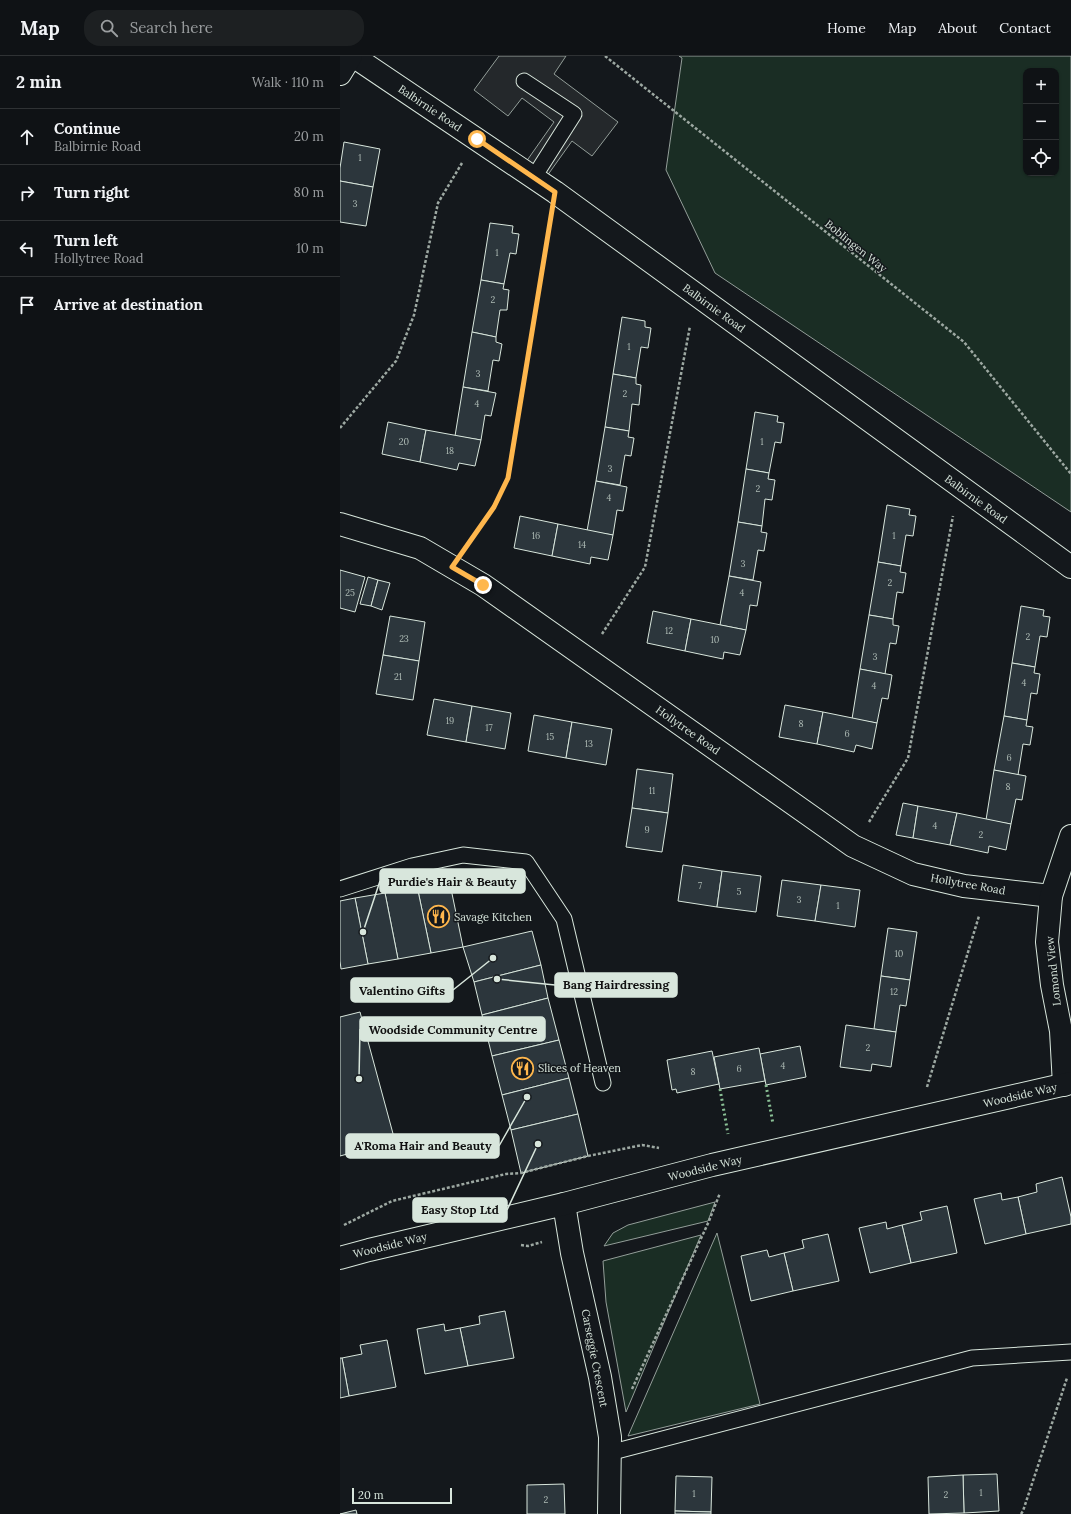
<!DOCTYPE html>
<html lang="en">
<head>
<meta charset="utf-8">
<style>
  body { margin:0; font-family:Lora,serif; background:#1d2022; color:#f1f3f6 }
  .controls { position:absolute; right:12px; top:12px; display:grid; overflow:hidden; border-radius:8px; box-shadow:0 1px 3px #0004 }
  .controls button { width:36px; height:36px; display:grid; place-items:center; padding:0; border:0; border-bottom:1px solid #2f3234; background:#0f1215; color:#f1f3f6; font:20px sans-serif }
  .scale { position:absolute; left:12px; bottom:10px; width:100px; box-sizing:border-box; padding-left:4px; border:2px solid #d8e6dc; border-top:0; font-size:11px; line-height:14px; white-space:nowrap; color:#d8e6dc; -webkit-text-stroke:3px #14181c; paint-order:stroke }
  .stop { position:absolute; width:12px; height:12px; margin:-9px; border:3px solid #ffb74d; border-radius:50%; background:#fff }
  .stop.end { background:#ffb74d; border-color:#fff; box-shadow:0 1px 4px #0008 }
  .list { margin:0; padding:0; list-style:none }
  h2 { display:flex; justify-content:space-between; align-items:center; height:52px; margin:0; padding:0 16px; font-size:17px }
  h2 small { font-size:13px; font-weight:400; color:#9b9ea0 }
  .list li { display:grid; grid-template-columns:26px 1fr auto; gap:12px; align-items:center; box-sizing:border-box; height:56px; padding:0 16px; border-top:1px solid #2f3234 }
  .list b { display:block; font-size:15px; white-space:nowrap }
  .list p { margin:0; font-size:13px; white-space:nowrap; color:#9b9ea0 }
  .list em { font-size:13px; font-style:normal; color:#9b9ea0 }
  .icon { flex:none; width:22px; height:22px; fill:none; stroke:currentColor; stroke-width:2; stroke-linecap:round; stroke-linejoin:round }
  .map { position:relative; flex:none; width:731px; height:1458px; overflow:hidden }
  header { display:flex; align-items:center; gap:24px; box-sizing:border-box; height:56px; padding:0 20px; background:#0f1215; border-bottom:1px solid #2f3234 }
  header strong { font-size:19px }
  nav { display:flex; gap:22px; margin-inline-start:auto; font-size:14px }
  .search { width:280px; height:36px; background:#1d2022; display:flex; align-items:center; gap:10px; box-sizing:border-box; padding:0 14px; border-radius:16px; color:#9b9ea0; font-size:15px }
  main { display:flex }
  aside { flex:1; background:#0f1215 }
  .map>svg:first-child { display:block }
</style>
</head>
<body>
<header>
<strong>Map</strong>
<div class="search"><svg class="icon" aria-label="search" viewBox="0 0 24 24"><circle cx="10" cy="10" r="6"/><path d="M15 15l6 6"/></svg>Search here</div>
<nav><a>Home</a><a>Map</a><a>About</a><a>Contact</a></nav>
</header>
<main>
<aside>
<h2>2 min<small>Walk · 110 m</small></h2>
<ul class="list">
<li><svg class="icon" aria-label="ahead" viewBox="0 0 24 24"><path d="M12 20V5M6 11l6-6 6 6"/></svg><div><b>Continue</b><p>Balbirnie Road</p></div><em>20 m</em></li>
<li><svg class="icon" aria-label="right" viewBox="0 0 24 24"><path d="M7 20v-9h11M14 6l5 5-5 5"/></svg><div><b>Turn right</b></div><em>80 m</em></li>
<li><svg class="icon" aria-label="left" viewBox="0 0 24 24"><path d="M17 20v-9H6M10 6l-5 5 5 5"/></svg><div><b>Turn left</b><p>Hollytree Road</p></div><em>10 m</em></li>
<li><svg class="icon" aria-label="arrive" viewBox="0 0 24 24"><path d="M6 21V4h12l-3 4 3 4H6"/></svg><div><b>Arrive at destination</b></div></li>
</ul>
</aside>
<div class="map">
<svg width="731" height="1458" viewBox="0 0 731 1458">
  <rect width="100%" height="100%" fill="#14181c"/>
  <g fill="#1a2d24" stroke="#939e99" fill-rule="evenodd">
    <path d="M 339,0 L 731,0 L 731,456 L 375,217 L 326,114 L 342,2 ZM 686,15 L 716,15 L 716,117 L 686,117 Z"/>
    <path d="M 375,1146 L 368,1165 L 264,1190 L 273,1177 L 288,1169 Z"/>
    <path d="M 377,1177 L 420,1348 L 288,1380 Z"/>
    <path d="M 361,1179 L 286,1356 L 266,1246 L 263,1205 Z"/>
  </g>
  <path fill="#24282b" stroke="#939e99" d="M 159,0 L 226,0 L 214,18 L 278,66 L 252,100 L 232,85 L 202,127 L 181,113 L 214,66 L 182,42 L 168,60 L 134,34 Z"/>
  <g fill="#2c363c" stroke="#d8e6dc">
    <path d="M 4,86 L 40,93 L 33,131 L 0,125 L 0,112 Z"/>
    <path d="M 0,125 L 33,131 L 26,170 L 0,166 Z"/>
    <path d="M 150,167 L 173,170 L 172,177 L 179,178 L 176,198 L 170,197 L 164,228 L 141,224 Z"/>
    <path d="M 141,224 L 164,228 L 163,233 L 169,234 L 167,254 L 160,254 L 156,281 L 132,276 Z"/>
    <path d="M 282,261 L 305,265 L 305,271 L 311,272 L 308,292 L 301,291 L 296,322 L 273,318 Z"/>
    <path d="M 132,276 L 156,281 L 156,286 L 162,288 L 159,305 L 153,304 L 148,335 L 123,331 Z"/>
    <path d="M 273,318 L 296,322 L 296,328 L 301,329 L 299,349 L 292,348 L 289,375 L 265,371 Z"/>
    <path d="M 123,331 L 156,337 L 151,360 L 145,359 L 141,384 L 115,380 Z"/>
    <path d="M 415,356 L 438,360 L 437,366 L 444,367 L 441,387 L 435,386 L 429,417 L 406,413 Z"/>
    <path d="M 48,366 L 86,374 L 80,406 L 42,398 Z"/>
    <path d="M 265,371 L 289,375 L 288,381 L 294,382 L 291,400 L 285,399 L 280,429 L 256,425 Z"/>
    <path d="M 86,374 L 141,384 L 135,410 L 119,407 L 117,414 L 80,406 Z"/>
    <path d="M 406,413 L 429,417 L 428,423 L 435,424 L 432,444 L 425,443 L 422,470 L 398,466 Z"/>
    <path d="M 256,425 L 287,431 L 283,455 L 277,454 L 273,479 L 247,475 Z"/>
    <path d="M 547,449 L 570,453 L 569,459 L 576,460 L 573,480 L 566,479 L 561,510 L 538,506 Z"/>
    <path d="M 180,460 L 218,468 L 212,500 L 174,492 Z"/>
    <path d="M 398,466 L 422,470 L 421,476 L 427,477 L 424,495 L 418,494 L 413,524 L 389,520 Z"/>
    <path d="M 218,468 L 273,479 L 268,504 L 251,501 L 250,508 L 212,500 Z"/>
    <path d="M 538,506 L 561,510 L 560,516 L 566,517 L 563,537 L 557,536 L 553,563 L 529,559 Z"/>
    <path d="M 0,514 L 25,521 L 15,556 L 0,552 Z"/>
    <path d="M 389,520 L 421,526 L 417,550 L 410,549 L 406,574 L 380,569 Z"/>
    <path d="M 28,521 L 38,524 L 31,550 L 20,548 Z"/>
    <path d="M 38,524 L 50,527 L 42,554 L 31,550 Z"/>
    <path d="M 681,550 L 704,554 L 703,560 L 710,561 L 707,581 L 700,580 L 695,611 L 672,607 Z"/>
    <path d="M 313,555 L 351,563 L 345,595 L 307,587 Z"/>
    <path d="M 529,559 L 553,563 L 553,569 L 559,570 L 556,588 L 550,587 L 545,618 L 520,613 Z"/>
    <path d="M 50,560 L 85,566 L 79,605 L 43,599 Z"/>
    <path d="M 351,563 L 406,574 L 400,599 L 384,596 L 383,603 L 345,595 Z"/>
    <path d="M 43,599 L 79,605 L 73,644 L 36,638 Z"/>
    <path d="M 672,607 L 695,611 L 694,617 L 700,618 L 697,638 L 691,637 L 687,664 L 664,660 Z"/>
    <path d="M 520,613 L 552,619 L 548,643 L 542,642 L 537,667 L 512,663 Z"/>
    <path d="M 94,643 L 132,650 L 126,686 L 87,679 Z"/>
    <path d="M 445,649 L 483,656 L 477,688 L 439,681 Z"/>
    <path d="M 132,650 L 171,657 L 165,693 L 126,686 Z"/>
    <path d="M 483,656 L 537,667 L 532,693 L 516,689 L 514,696 L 477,688 Z"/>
    <path d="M 194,659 L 232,666 L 226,702 L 188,695 Z"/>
    <path d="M 664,660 L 687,664 L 686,670 L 693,671 L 690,689 L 683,688 L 678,719 L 654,714 Z"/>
    <path d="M 232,666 L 272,673 L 266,709 L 226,702 Z"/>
    <path d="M 297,713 L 333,718 L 328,757 L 292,752 Z"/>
    <path d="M 654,714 L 686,720 L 682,744 L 676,743 L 671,768 L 646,764 Z"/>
    <path d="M 563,747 L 578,750 L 573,782 L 556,779 Z"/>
    <path d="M 578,750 L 617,757 L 610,789 L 573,782 Z"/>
    <path d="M 292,752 L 328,757 L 322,796 L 286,791 Z"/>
    <path d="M 617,757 L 671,768 L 666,794 L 649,790 L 648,797 L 610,789 Z"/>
    <path d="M 343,809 L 382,815 L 377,851 L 338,845 Z"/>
    <path d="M 382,815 L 421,820 L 416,856 L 377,851 Z"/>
    <path d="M 109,823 L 123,891 L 91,897 L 77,830 Z"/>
    <path d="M 442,824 L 481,829 L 475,865 L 437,860 Z"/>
    <path d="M 481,829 L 520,834 L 515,871 L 475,865 Z"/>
    <path d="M 77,830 L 91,897 L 58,903 L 45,837 Z"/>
    <path d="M 45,837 L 58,903 L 28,908 L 15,842 Z"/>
    <path d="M 15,842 L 28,908 L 1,913 L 0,905 L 0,845 Z"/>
    <path d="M 548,872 L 577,876 L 570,924 L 541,920 Z"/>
    <path d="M 192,875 L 201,909 L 134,926 L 123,891 Z"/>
    <path d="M 201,909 L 208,942 L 142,959 L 134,926 Z"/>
    <path d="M 541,920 L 570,924 L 566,950 L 560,949 L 556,976 L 534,973 Z"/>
    <path d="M 208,942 L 219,984 L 152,1000 L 142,959 Z"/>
    <path d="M 20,956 L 55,1085 L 0,1100 L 0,961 Z"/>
    <path d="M 506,969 L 556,976 L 551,1011 L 532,1008 L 531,1015 L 500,1011 Z"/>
    <path d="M 219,984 L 229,1022 L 162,1039 L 152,1000 Z"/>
    <path d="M 460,990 L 466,1021 L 426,1029 L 420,998 Z"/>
    <path d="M 419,992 L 425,1025 L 380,1033 L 374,1001 Z"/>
    <path d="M 372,995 L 379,1028 L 337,1037 L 336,1033 L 332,1034 L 327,1004 Z"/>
    <path d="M 229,1022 L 238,1058 L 171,1074 L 162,1039 Z"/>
    <path d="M 238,1058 L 248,1100 L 181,1117 L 171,1074 Z"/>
    <path d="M 722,1121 L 731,1161 L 731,1168 L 686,1178 L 678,1141 L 697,1136 L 696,1128 Z"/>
    <path d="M 661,1137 L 662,1144 L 678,1141 L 686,1178 L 645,1188 L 634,1143 Z"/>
    <path d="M 607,1150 L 617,1197 L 571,1207 L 562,1169 L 582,1164 L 580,1156 Z"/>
    <path d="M 546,1166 L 547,1173 L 562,1169 L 571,1207 L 530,1217 L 519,1172 Z"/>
    <path d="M 488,1178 L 499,1225 L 453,1235 L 444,1197 L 464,1192 L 462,1184 Z"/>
    <path d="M 427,1194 L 429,1201 L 444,1197 L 453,1235 L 411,1245 L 401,1200 Z"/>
    <path d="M 165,1255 L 174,1302 L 128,1310 L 120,1272 L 140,1268 L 139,1260 Z"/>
    <path d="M 104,1268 L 105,1275 L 120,1272 L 128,1310 L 85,1318 L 77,1273 Z"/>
    <path d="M 47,1284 L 56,1331 L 9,1340 L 2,1302 L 22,1298 L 20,1289 Z"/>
    <path d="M 0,1302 L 2,1302 L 9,1340 L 0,1342 Z"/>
    <path d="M 657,1418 L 659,1455 L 624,1457 L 623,1419 Z"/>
    <path d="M 623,1419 L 624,1457 L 589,1458 L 588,1421 Z"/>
    <path d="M 336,1420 L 372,1421 L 371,1456 L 335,1455 Z"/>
    <path d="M 224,1428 L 225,1458 L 187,1458 L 187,1429 Z"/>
    <path d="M 16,1454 L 17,1458 L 0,1458 Z"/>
    <path d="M 335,1455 L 371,1456 L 371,1458 L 335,1458 Z"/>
  </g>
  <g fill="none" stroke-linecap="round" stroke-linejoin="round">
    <defs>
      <g id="lane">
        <path d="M 184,25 L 234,58 L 194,121"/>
        <path d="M 0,833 L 72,810 L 123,799 L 186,806 L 224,863 L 263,1027"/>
        <path d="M 269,1397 L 632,1302 L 731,1296"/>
      </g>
      <g id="street">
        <path d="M 13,0 L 215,136 L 731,511"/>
        <path d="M 0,18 L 11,0"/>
        <path d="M 0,468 L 80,492 L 143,529 L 513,790 L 573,818 L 624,830 L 711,840"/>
        <path d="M 724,1029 L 721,975 L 712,929 L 707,886 L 711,840 L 731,780"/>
        <path d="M 224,1148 L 232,1197 L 260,1321 L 270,1381 L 269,1458"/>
      </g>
      <path id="secondary" d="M 0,1202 L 29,1194 L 224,1148 L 372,1109 L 731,1027"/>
    </defs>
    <use href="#lane" stroke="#d8e6dc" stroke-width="17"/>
    <use href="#street" stroke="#d8e6dc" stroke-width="24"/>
    <use href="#secondary" stroke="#d8e6dc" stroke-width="24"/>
    <g stroke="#9da8a2" stroke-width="2.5" stroke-dasharray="3 2" stroke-linecap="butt">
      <path d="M 265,0 L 624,286 L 731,418"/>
      <path d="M 0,372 L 56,305 L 74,259 L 98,147 L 122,107"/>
      <path d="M 129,487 L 154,451 L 168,422 L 210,168"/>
      <path d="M 262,578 L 305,511 L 350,270"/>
      <path d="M 529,766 L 568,702 L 613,460"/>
      <path d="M 587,1031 L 639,860"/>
      <path d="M 4,1169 L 52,1145 L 166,1118 L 181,1117 L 248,1100 L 302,1089 L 319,1092"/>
      <path d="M 181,1189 L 188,1190 L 202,1186"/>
      <path d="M 292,1333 L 369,1165 L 380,1137"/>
      <path d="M 681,1458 L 683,1455 L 727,1322"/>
    </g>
    <use href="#lane" stroke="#14181c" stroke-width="15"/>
    <use href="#street" stroke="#14181c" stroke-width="22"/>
    <use href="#secondary" stroke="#14181c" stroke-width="22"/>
    <g stroke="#8ac095" stroke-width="3" stroke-dasharray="2 3" stroke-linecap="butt">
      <path d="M 426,1029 L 433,1068"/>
      <path d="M 380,1033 L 388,1078"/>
    </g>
  </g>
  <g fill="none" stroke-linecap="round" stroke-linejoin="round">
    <path stroke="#ffb74d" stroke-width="5" d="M 137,83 L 215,136 L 168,422 L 154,451 L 112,511 L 143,529"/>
  </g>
  <defs>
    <symbol id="restaurant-ring" viewBox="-11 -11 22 22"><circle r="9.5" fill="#14181c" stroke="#ffb74d" stroke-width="1.5"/><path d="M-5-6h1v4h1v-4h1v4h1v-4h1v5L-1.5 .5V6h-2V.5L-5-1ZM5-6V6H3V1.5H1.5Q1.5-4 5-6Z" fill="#ffb74d"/></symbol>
  </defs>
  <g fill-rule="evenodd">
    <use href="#restaurant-ring" x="86" y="848" width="25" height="25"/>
    <use href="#restaurant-ring" x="170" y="1000" width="25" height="25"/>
  </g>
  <g text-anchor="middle" stroke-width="3" stroke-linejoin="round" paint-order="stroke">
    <g font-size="9" fill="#adbab4">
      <text x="20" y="105">1</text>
      <text x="15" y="151">3</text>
      <text x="157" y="200">1</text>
      <text x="153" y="247">2</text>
      <text x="289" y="294">1</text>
      <text x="138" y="321">3</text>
      <text x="285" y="341">2</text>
      <text x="137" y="351">4</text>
      <text x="64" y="389">20</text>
      <text x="422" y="389">1</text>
      <text x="110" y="398">18</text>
      <text x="270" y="416">3</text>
      <text x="418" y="436">2</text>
      <text x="269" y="445">4</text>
      <text x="196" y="483">16</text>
      <text x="554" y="483">1</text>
      <text x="242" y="492">14</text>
      <text x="403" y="511">3</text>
      <text x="550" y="530">2</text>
      <text x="10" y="540">25</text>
      <text x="402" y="540">4</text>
      <text x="329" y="578">12</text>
      <text x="688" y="584">2</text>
      <text x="64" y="586">23</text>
      <text x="375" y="587">10</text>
      <text x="535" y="604">3</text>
      <text x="58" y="624">21</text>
      <text x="684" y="630">4</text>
      <text x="534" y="633">4</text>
      <text x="110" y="668">19</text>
      <text x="461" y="671">8</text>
      <text x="149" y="675">17</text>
      <text x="507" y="681">6</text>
      <text x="210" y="684">15</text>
      <text x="249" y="691">13</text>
      <text x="669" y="705">6</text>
      <text x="668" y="734">8</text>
      <text x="312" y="738">11</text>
      <text x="595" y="773">4</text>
      <text x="307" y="777">9</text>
      <text x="641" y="782">2</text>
      <text x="360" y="833">7</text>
      <text x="399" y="839">5</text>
      <text x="459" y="847">3</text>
      <text x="498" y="853">1</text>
      <text x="559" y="901">10</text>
      <text x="554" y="939">12</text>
      <text x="528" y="995">2</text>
      <text x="443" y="1013">4</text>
      <text x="399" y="1016">6</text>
      <text x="353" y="1019">8</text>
      <text x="641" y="1440">1</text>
      <text x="354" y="1441">1</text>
      <text x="606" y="1442">2</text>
      <text x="206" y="1447">2</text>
    </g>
    <g font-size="11" fill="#d8e6dc" stroke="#14181c">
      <text transform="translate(90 52) rotate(34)" y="4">Balbirnie Road</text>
      <text transform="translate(516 190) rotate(39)" y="4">Boblingen Way</text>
      <text transform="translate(374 252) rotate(36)" y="4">Balbirnie Road</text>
      <text transform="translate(636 443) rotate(36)" y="4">Balbirnie Road</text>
      <text transform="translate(348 674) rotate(35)" y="4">Hollytree Road</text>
      <text transform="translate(628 828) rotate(10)" y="4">Hollytree Road</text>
      <text transform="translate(713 915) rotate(-96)" y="4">Lomond View</text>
      <text transform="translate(680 1039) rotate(-13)" y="4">Woodside Way</text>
      <text transform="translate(365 1112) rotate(-14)" y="4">Woodside Way</text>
      <text transform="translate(50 1189) rotate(-14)" y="4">Woodside Way</text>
      <text transform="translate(255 1302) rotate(79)" y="4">Carseggie Crescent</text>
    </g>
    <g font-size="11" fill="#d8e6dc" stroke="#14181c" text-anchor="start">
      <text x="114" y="865">Savage Kitchen</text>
      <text x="198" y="1016">Slices of Heaven</text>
    </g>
  </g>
  <path fill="none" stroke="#d8e6dc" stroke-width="1.5" d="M23 876L40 825M157 923L215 929M153 902L113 934M19 1023L20 973M187 1041L159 1090M198 1088L167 1154"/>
  <g fill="#d8e6dc" stroke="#14181c" stroke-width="1.5">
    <circle cx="23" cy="876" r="4"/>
    <circle cx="157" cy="923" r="4"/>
    <circle cx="153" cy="902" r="4"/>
    <circle cx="19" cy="1023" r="4"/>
    <circle cx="187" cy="1041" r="4"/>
    <circle cx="198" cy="1088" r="4"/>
  </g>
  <g fill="#d8e6dc" stroke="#d8e6dc" stroke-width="1.5">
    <rect x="40" y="813" width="145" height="24" rx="4"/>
    <rect x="215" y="917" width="122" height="24" rx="4"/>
    <rect x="11" y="922" width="102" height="24" rx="4"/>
    <rect x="20" y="961" width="185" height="24" rx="4"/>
    <rect x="6" y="1078" width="153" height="24" rx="4"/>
    <rect x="73" y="1142" width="94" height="24" rx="4"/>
  </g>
  <g font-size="12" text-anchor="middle" font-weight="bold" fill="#111">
    <text x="112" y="830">Purdie's Hair &amp; Beauty</text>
    <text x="276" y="933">Bang Hairdressing</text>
    <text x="62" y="939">Valentino Gifts</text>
    <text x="113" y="978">Woodside Community Centre</text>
    <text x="83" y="1094">A'Roma Hair and Beauty</text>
    <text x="120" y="1158">Easy Stop Ltd</text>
  </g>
</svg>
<div class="controls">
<button>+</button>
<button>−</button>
<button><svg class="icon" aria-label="locate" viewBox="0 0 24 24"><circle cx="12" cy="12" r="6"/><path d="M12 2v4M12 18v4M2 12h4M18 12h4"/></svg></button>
</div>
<div class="scale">20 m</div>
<div class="stop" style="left:137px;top:83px"></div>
<div class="stop end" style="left:143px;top:529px"></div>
</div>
</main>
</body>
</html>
